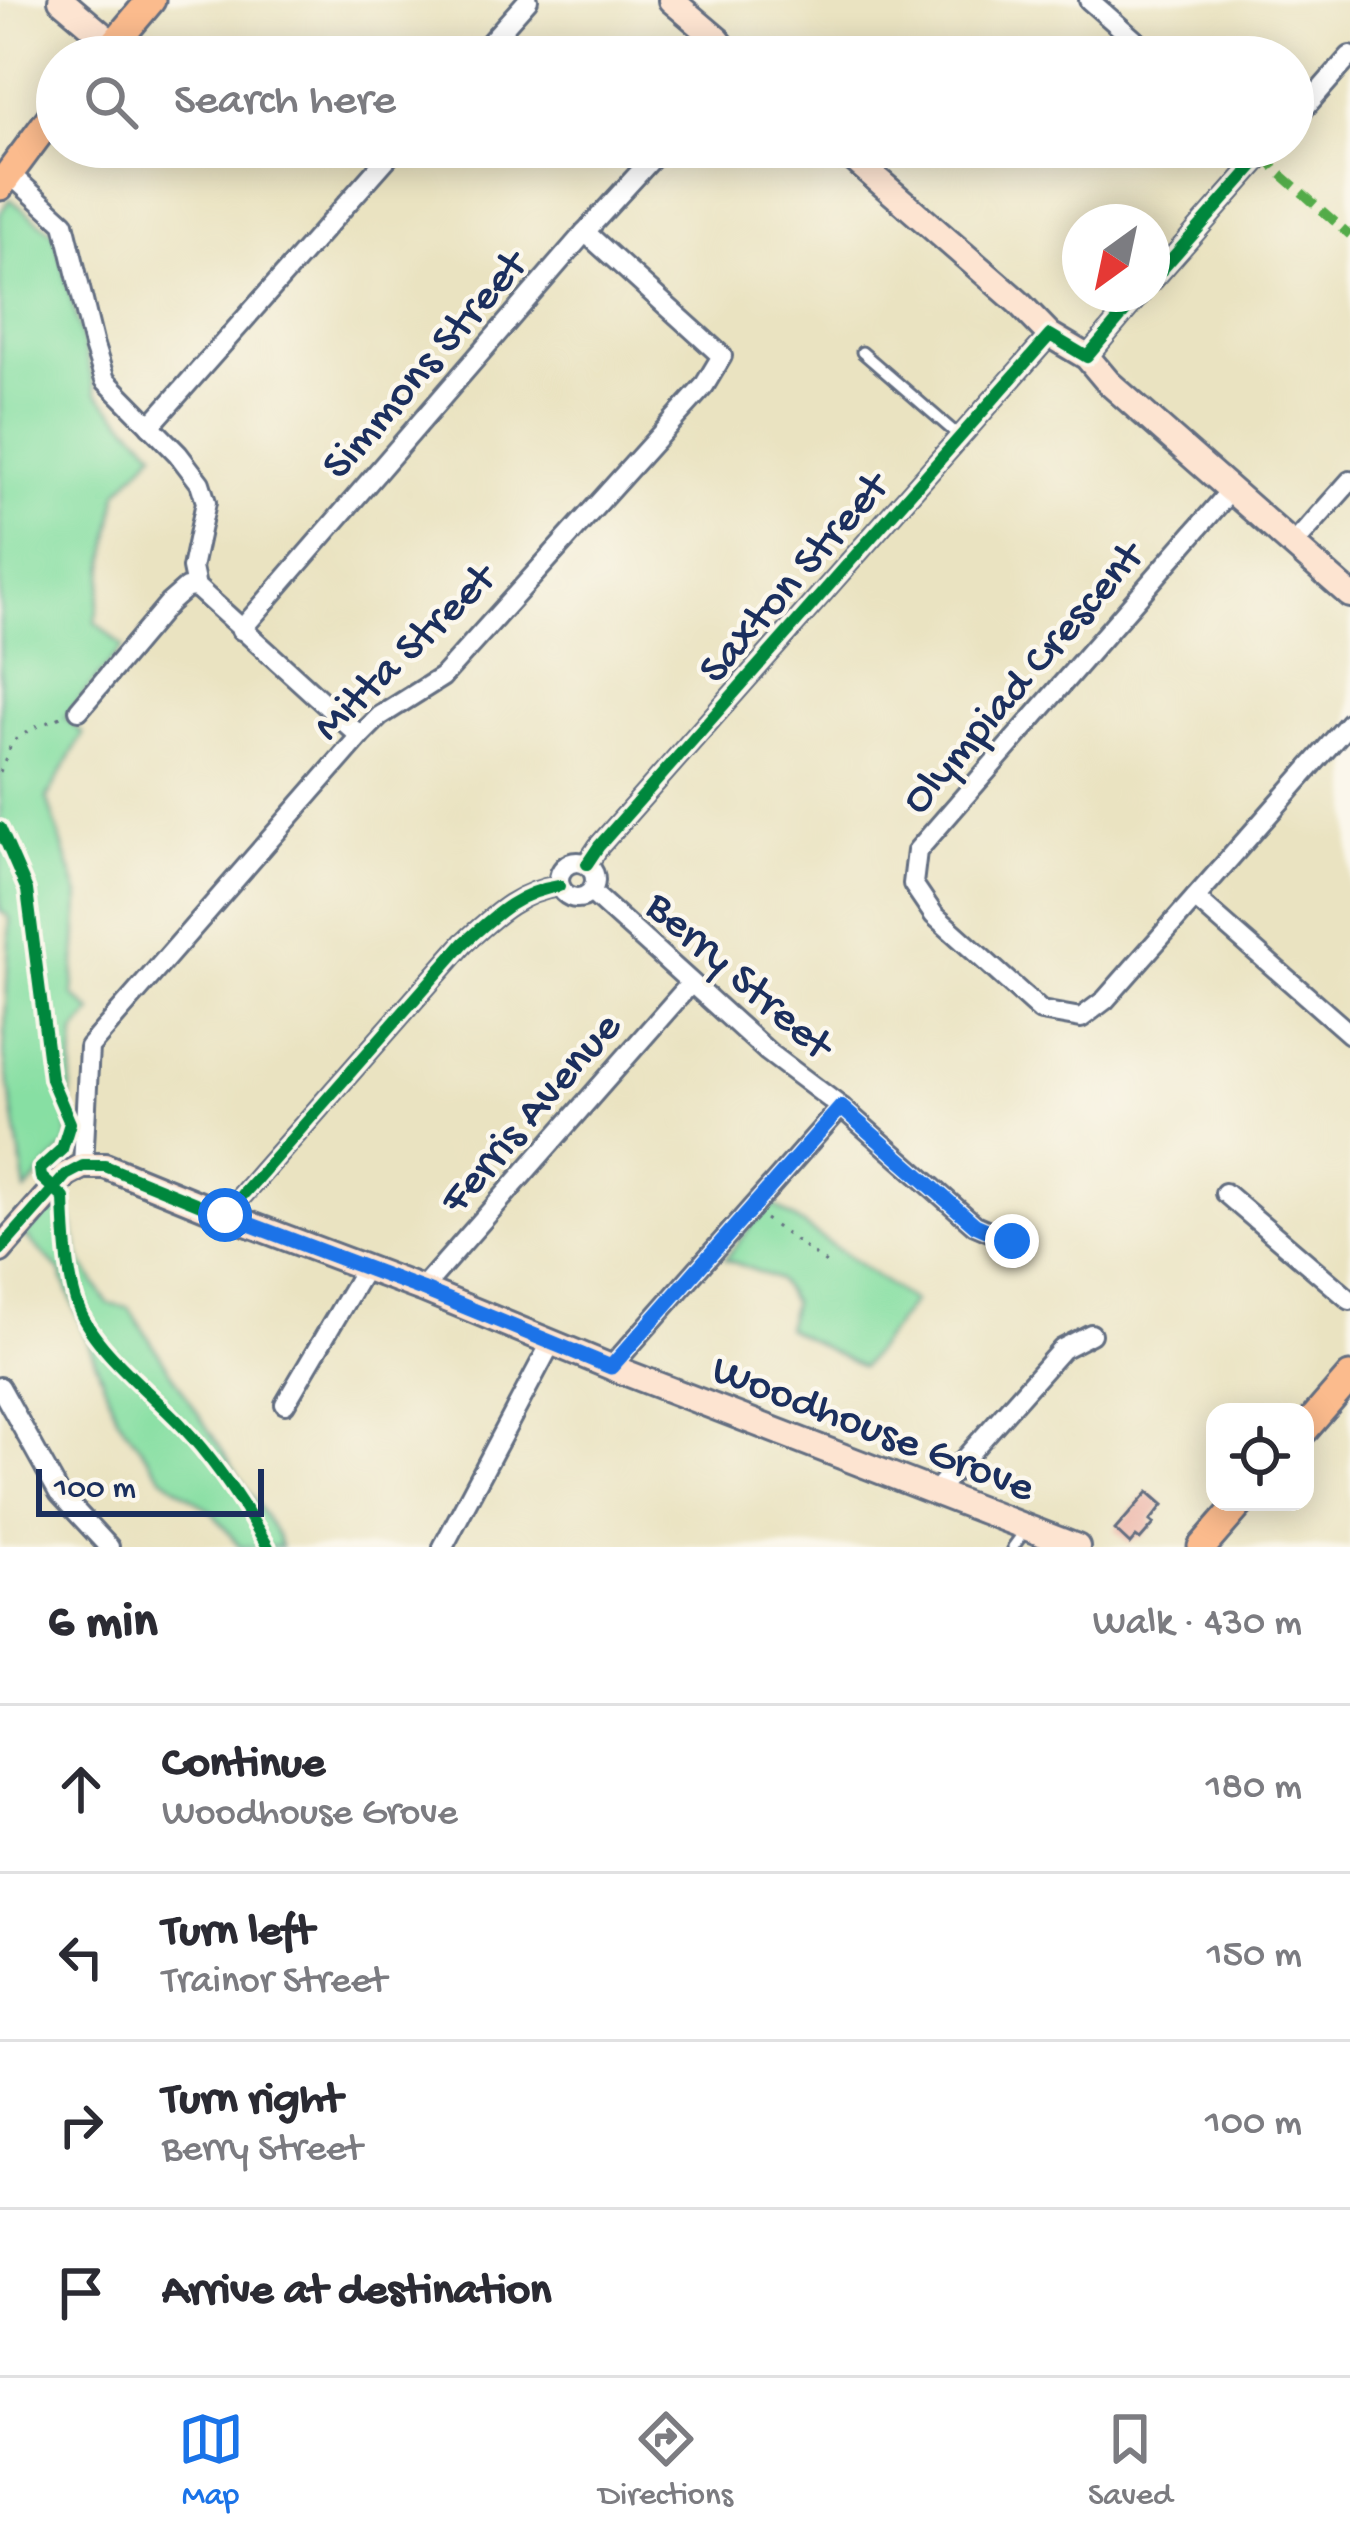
<!DOCTYPE html>
<html lang="en">
<head>
<meta charset="utf-8">
<style>
  body { margin:0; font-family:"Gochi Hand",sans-serif; background:#f7f7f7; color:#2b2b33 }
  .controls { position:absolute; right:36px; bottom:36px; display:grid; overflow:hidden; border-radius:24px; box-shadow:0 6px 30px #0003 }
  .controls button { width:108px; height:108px; display:grid; place-items:center; padding:0; border:0; border-bottom:3px solid #e1e1e2; background:#fff; color:#2b2b33; font:60px sans-serif }
  .compass { position:absolute; left:1062px; top:204px; width:108px; height:108px; border-radius:50%; background:#fff; box-shadow:0 6px 30px #0003; rotate:213deg }
  .scale { position:absolute; left:36px; bottom:30px; width:228px; box-sizing:border-box; padding-left:12px; border:6px solid #1b2f5e; border-top:0; font-size:33px; line-height:42px; white-space:nowrap; color:#1b2f5e; -webkit-text-stroke:9px #fbf7ec; paint-order:stroke }
  .stop { position:absolute; width:36px; height:36px; margin:-27px; border:9px solid #1a73e8; border-radius:50%; background:#fff }
  .stop.end { background:#1a73e8; border-color:#fff; box-shadow:0 3px 12px #0008 }
  .list { margin:0; padding:0; list-style:none }
  h2 { display:flex; justify-content:space-between; align-items:center; height:156px; margin:0; padding:0 48px; font-size:51px }
  h2 small { font-size:39px; font-weight:400; color:#7c7c81 }
  .list li { display:grid; grid-template-columns:78px 1fr auto; gap:36px; align-items:center; box-sizing:border-box; height:168px; padding:0 48px; border-top:3px solid #e1e1e2 }
  .list b { display:block; font-size:45px; white-space:nowrap }
  .list p { margin:0; font-size:39px; white-space:nowrap; color:#7c7c81 }
  .list em { font-size:39px; font-style:normal; color:#7c7c81 }
  .icon { flex:none; width:66px; height:66px; fill:none; stroke:currentColor; stroke-width:2; stroke-linecap:round; stroke-linejoin:round }
  .map { position:relative; flex:none; width:1350px; height:1547px; overflow:hidden }
  .search { position:absolute; background:#fff; box-shadow:0 6px 30px #0003; left:36px; right:36px; top:36px; height:132px; display:flex; align-items:center; gap:30px; box-sizing:border-box; padding:0 42px; border-radius:66px; color:#7c7c81; font-size:45px }
  .sheet { height:828px; background:#fff }
  nav { display:flex; justify-content:space-around; align-items:center; box-sizing:border-box; height:168px; border-top:3px solid #e1e1e2; background:#fff; font-size:33px; color:#7c7c81 }
  nav a { display:grid; justify-items:center; gap:6px }
  nav .on { color:#1a73e8 }
  .map>svg:first-child { display:block }
</style>
</head>
<body>
<div class="map">
<svg width="1350" height="1547" viewBox="0 0 1350 1547">
  <rect width="100%" height="100%" fill="#fbf7ec"/>
  <filter id="ink" filterUnits="userSpaceOnUse"><feTurbulence type="fractalNoise" baseFrequency=".00833" numOctaves="2"/><feDisplacementMap in="SourceGraphic" scale="24" xChannelSelector="R" yChannelSelector="G"/><feConvolveMatrix kernelMatrix="1 2 1 2 8 2 1 2 1" color-interpolation-filters="sRGB"/></filter>
  <filter id="wash" filterUnits="userSpaceOnUse"><feTurbulence type="fractalNoise" baseFrequency=".004" numOctaves="4" result="noise"/><feDisplacementMap in="SourceGraphic" scale="48" xChannelSelector="R" yChannelSelector="G"/><feGaussianBlur stdDeviation="2.7" result="paint"/><feColorMatrix in="noise" values="0 0 0 0 0 0 0 0 0 0 0 0 0 0 0 0 0 1.4 0 .05"/><feComposite in="paint" operator="in"/></filter>
  <g filter="url(#wash)">
    <rect width="100%" height="100%" fill="#eae3c1"/>
    <g fill="#87dfa3" stroke="#518780" stroke-width="3">
      <path d="M 10,199 L 54,233 L 96,393 L 155,451 L 118,492 L 95,622 L 123,647 L 65,717 L 83,734 L 47,798 L 79,896 L 73,995 L 92,1012 L 75,1033 L 67,1144 L 26,1191 L 4,1056 L 10,918 L 0,910 L 0,213 Z"/>
      <path d="M 65,1198 L 81,1261 L 108,1304 L 129,1308 L 278,1536 L 281,1547 L 240,1547 L 212,1512 L 162,1477 L 117,1416 L 60,1271 L 24,1234 Z"/>
      <path d="M 770,1202 L 913,1302 L 862,1367 L 786,1328 L 793,1303 L 777,1279 L 725,1259 Z"/>
    </g>
    <g id="blocks">
      <path fill="#eaaa9d" d="M 1148,1492 L 1163,1505 L 1150,1521 L 1154,1524 L 1140,1540 L 1136,1537 L 1130,1544 L 1115,1530 Z"/>
    </g>
  </g>
  <g filter="url(#ink)">
    <use href="#blocks" fill-opacity="0" stroke="#636e81" stroke-width="3"/>
    <g fill="none" stroke-linecap="round" stroke-linejoin="round">
      <defs>
        <g id="lane">
          <path d="M 862,352 L 959,436"/>
          <path d="M 1013,1547 L 1024,1532"/>
        </g>
        <g id="street">
          <path d="M 1089,0 L 1154,57"/>
          <path d="M 477,57 L 528,0"/>
          <path d="M 1293,121 L 1350,56"/>
          <path d="M 9,173 L 64,223 L 94,346 L 105,380 L 178,454 L 200,483 L 206,502 L 192,568 L 196,587 L 360,736"/>
          <path d="M 1152,281 L 1270,147"/>
          <path d="M 1087,357 L 1140,294"/>
          <path d="M 150,426 L 397,147"/>
          <path d="M 1231,490 L 917,851 L 913,884 L 934,915 L 1041,1011 L 1081,1018 L 1105,1000 L 1350,722"/>
          <path d="M 1293,545 L 1350,481"/>
          <path d="M 241,630 L 585,232 L 663,147"/>
          <path d="M 79,710 L 169,603 L 186,588 L 196,587"/>
          <circle cx="577" cy="880" r="18"/>
          <path d="M 587,864 L 599,846 L 1050,335"/>
          <path d="M 591,892 L 768,1052 L 841,1107 L 975,1225 L 1012,1241"/>
          <path d="M 1195,898 L 1350,1034"/>
          <path d="M 83,1166 L 89,1047 L 360,736 L 380,716 L 442,677 L 704,386 L 722,356 L 585,232"/>
          <path d="M 1225,1193 L 1350,1300"/>
          <path d="M 225,1215 L 464,943 C 494,916 518,892 559,886"/>
          <path d="M 422,1289 L 691,983"/>
          <path d="M 611,1367 L 841,1107"/>
          <path d="M 0,1387 L 59,1493 L 109,1547"/>
          <path d="M 285,1404 L 365,1268"/>
          <path d="M 935,1492 L 1062,1349 L 1091,1334"/>
          <path d="M 443,1547 L 551,1343"/>
        </g>
        <g id="secondary">
          <path d="M 61,0 L 114,45"/>
          <path d="M 671,0 L 718,40 L 731,57"/>
          <path d="M 840,147 L 1018,302 L 1050,335 L 1087,357 L 1108,382 L 1350,595"/>
          <path d="M 0,1250 L 66,1175 L 83,1166 L 105,1166 L 225,1215 L 422,1289 L 611,1367 L 1077,1547"/>
        </g>
        <g id="primary">
          <path d="M 103,57 L 151,0"/>
          <path d="M 0,186 L 57,109"/>
          <path d="M 1305,1429 L 1350,1377"/>
          <path d="M 1202,1547 L 1241,1502"/>
        </g>
      </defs>
      <use href="#lane" stroke="#636e81" stroke-width="15"/>
      <use href="#street" stroke="#636e81" stroke-width="24"/>
      <use href="#secondary" stroke="#636e81" stroke-width="30"/>
      <use href="#primary" stroke="#636e81" stroke-width="33"/>
      <g stroke="#636e81" stroke-width="3" stroke-dasharray="3 9" stroke-linecap="butt">
        <path d="M 0,772 L 12,742 L 31,729 L 66,715"/>
        <path d="M 765,1219 L 826,1263"/>
      </g>
      <use href="#lane" stroke="#fff" stroke-width="9"/>
      <use href="#street" stroke="#fff" stroke-width="18"/>
      <use href="#secondary" stroke="#fde4d1" stroke-width="24"/>
      <use href="#primary" stroke="#fbbb8d" stroke-width="27"/>
      <path stroke="#52ab49" stroke-width="9" stroke-dasharray="18 9" stroke-linecap="butt" d="M 1264,154 L 1276,170 L 1350,235"/>
      <defs>
        <g id="cycleway">
          <path d="M 1152,281 L 1270,147"/>
          <path d="M 0,828 L 27,890 L 51,1079 L 70,1123 L 62,1149 L 40,1169 L 41,1177 L 64,1198 C 65,1230 67,1280 79,1309 C 95,1350 151,1393 182,1426 C 216,1462 244,1505 268,1547"/>
          <path d="M 587,864 L 599,846 L 1050,335 L 1087,357 L 1140,294"/>
          <path d="M 0,1250 L 66,1175 L 83,1166 L 105,1166 L 225,1215 L 464,943 C 494,916 518,892 559,886"/>
        </g>
      </defs>
      <use href="#cycleway" stroke="#fbf7ec" stroke-width="20"/>
      <use href="#cycleway" stroke="#00873e" stroke-width="12"/>
    </g>
  </g>
  <g fill="none" stroke-linecap="round" stroke-linejoin="round" filter="url(#ink)">
    <path stroke="#1a73e8" stroke-width="15" d="M 225,1215 L 422,1289 L 611,1367 L 841,1107 L 975,1225 L 1012,1241"/>
  </g>
  <g text-anchor="middle" stroke-width="9" stroke-linejoin="round" paint-order="stroke">
    <g font-size="45" fill="#1b2f5e" stroke="#fbf7ec">
      <text transform="translate(421 362) rotate(-49)" y="16">Simmons Street</text>
      <text transform="translate(790 575) rotate(-49)" y="16">Saxton Street</text>
      <text transform="translate(401 649) rotate(-44)" y="16">Mitta Street</text>
      <text transform="translate(1019 675) rotate(-49)" y="16">Olympiad Crescent</text>
      <text transform="translate(742 972) rotate(41)" y="16">Berry Street</text>
      <text transform="translate(527 1110) rotate(-49)" y="16">Ferris Avenue</text>
      <text transform="translate(875 1424) rotate(21)" y="16">Woodhouse Grove</text>
    </g>
  </g>
</svg>
<div class="controls">
<button><svg class="icon" aria-label="locate" viewBox="0 0 24 24"><circle cx="12" cy="12" r="6"/><path d="M12 2v4M12 18v4M2 12h4M18 12h4"/></svg></button>
</div>
<svg class="compass" viewBox="-18 -18 36 36"><path d="M0-13l5 13h-10z" fill="#e53935"/><path d="M0 13l5-13h-10z" fill="#7c7c81"/></svg>
<div class="scale">100 m</div>
<div class="stop" style="left:225px;top:1215px"></div>
<div class="stop end" style="left:1012px;top:1241px"></div>
<div class="search"><svg class="icon" aria-label="search" viewBox="0 0 24 24"><circle cx="10" cy="10" r="6"/><path d="M15 15l6 6"/></svg>Search here</div>
</div>
<section class="sheet">
<h2>6 min<small>Walk · 430 m</small></h2>
<ul class="list">
<li><svg class="icon" aria-label="ahead" viewBox="0 0 24 24"><path d="M12 20V5M6 11l6-6 6 6"/></svg><div><b>Continue</b><p>Woodhouse Grove</p></div><em>180 m</em></li>
<li><svg class="icon" aria-label="left" viewBox="0 0 24 24"><path d="M17 20v-9H6M10 6l-5 5 5 5"/></svg><div><b>Turn left</b><p>Trainor Street</p></div><em>150 m</em></li>
<li><svg class="icon" aria-label="right" viewBox="0 0 24 24"><path d="M7 20v-9h11M14 6l5 5-5 5"/></svg><div><b>Turn right</b><p>Berry Street</p></div><em>100 m</em></li>
<li><svg class="icon" aria-label="arrive" viewBox="0 0 24 24"><path d="M6 21V4h12l-3 4 3 4H6"/></svg><div><b>Arrive at destination</b></div></li>
</ul>
</section>
<nav>
<a class="on"><svg class="icon" aria-label="map" viewBox="0 0 24 24"><path d="M3 6l6-2 6 2 6-2v14l-6 2-6-2-6 2zM9 4v14M15 6v14"/></svg>Map</a>
<a><svg class="icon" aria-label="directions" viewBox="0 0 24 24"><path d="M12 3l9 9-9 9-9-9zM9 14v-3h6M13 9l2 2-2 2"/></svg>Directions</a>
<a><svg class="icon" aria-label="saved" viewBox="0 0 24 24"><path d="M7 4h10v16l-5-4-5 4z"/></svg>Saved</a>
</nav>
</body>
</html>
